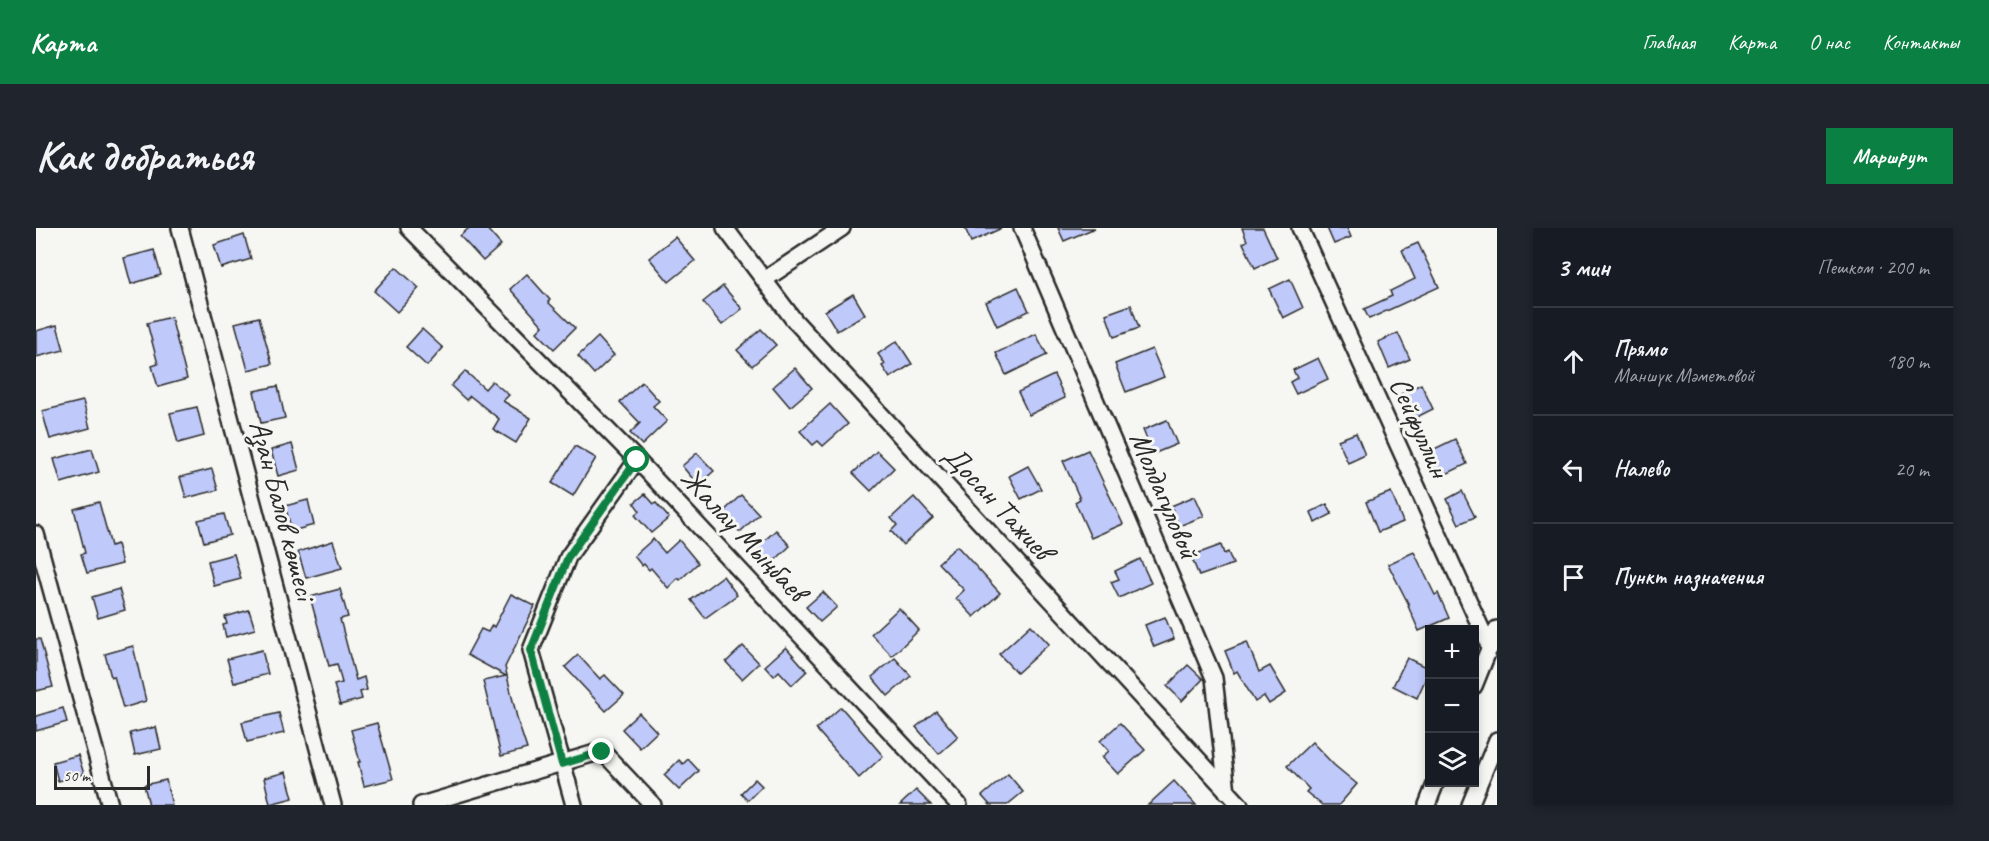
<!DOCTYPE html>
<html lang="ru">
<head>
<meta charset="utf-8">
<style>
  body { margin:0; font-family:Caveat,sans-serif; background:#20242c; color:#f1f3f6 }
  .controls { position:absolute; right:18px; bottom:18px; display:grid; overflow:hidden; border-radius:0px; box-shadow:0 3px 9px #0003 }
  .controls button { width:54px; height:54px; display:grid; place-items:center; padding:0; border:0; border-bottom:2px solid #363941; background:#171b24; color:#f1f3f6; font:30px sans-serif }
  .scale { position:absolute; left:18px; bottom:15px; width:96px; box-sizing:border-box; padding-left:6px; border:3px solid #2b2b2b; border-top:0; font-size:16px; line-height:21px; white-space:nowrap; color:#2b2b2b; -webkit-text-stroke:4px #f6f6f2; paint-order:stroke }
  .stop { position:absolute; width:18px; height:18px; margin:-14px; border:4px solid #0b8043; border-radius:50%; background:#fff }
  .stop.end { background:#0b8043; border-color:#fff; box-shadow:0 2px 6px #0008 }
  .list { margin:0; padding:0; list-style:none }
  h2 { display:flex; justify-content:space-between; align-items:center; height:78px; margin:0; padding:0 24px; font-size:26px }
  h2 small { font-size:20px; font-weight:400; color:#9ea1a6 }
  .list li { display:grid; grid-template-columns:39px 1fr auto; gap:18px; align-items:center; box-sizing:border-box; height:108px; padding:0 24px; border-top:2px solid #363941 }
  .list b { display:block; font-size:22px; white-space:nowrap }
  .list p { margin:0; font-size:20px; white-space:nowrap; color:#9ea1a6 }
  .list em { font-size:20px; font-style:normal; color:#9ea1a6 }
  .icon { flex:none; width:33px; height:33px; fill:none; stroke:currentColor; stroke-width:2; stroke-linecap:round; stroke-linejoin:round }
  .map { position:relative; flex:none; width:1461px; height:577px; overflow:hidden; border-radius:0px }
  header { display:flex; align-items:center; gap:36px; box-sizing:border-box; height:84px; padding:0 30px; background:#0b8043; color:#fff }
  header strong { font-size:28px }
  nav { display:flex; gap:33px; margin-inline-start:auto; font-size:21px }
  .intro { display:flex; align-items:center; justify-content:space-between; box-sizing:border-box; height:144px; padding:0 36px }
  h1 { margin:0; font-size:42px }
  .button { padding:15px 27px; border-radius:0px; background:#0b8043; color:#fff; font-size:21px; font-weight:700 }
  main { display:flex; gap:36px; padding:0 36px }
  aside { flex:1; background:#171b24; border-radius:0px; box-shadow:0 3px 9px #0003 }
  .map>svg:first-child { display:block }
</style>
</head>
<body>
<header>
<strong>Карта</strong>
<nav><a>Главная</a><a>Карта</a><a>О нас</a><a>Контакты</a></nav>
</header>
<div class="intro"><h1>Как добраться</h1><a class="button">Маршрут</a></div>
<main>
<div class="map">
<svg width="1461" height="577" viewBox="0 0 1461 577">
  <rect width="100%" height="100%" fill="#f6f6f2"/>
  <filter id="ink" filterUnits="userSpaceOnUse"><feTurbulence type="fractalNoise" baseFrequency=".0167" numOctaves="2"/><feDisplacementMap in="SourceGraphic" scale="12" xChannelSelector="R" yChannelSelector="G"/><feConvolveMatrix kernelMatrix="1 2 1 2 8 2 1 2 1" color-interpolation-filters="sRGB"/></filter>
  <g filter="url(#ink)">
    <g fill="#bfc9fa" stroke="#2b2b2b" stroke-width="1.5">
      <path d="M 433,0 L 450,0 L 465,17 L 447,33 L 424,8 Z"/>
      <path d="M 929,0 L 966,0 L 935,14 Z"/>
      <path d="M 1022,0 L 1059,0 L 1028,13 Z"/>
      <path d="M 1206,0 L 1227,0 L 1241,30 L 1219,40 L 1207,15 L 1211,13 Z"/>
      <path d="M 1291,0 L 1311,0 L 1315,9 L 1298,16 Z"/>
      <path d="M 208,7 L 215,31 L 185,40 L 178,17 Z"/>
      <path d="M 639,9 L 659,33 L 633,54 L 613,30 Z"/>
      <path d="M 1382,15 L 1403,59 L 1333,91 L 1328,81 L 1356,68 L 1354,63 L 1379,51 L 1366,22 Z"/>
      <path d="M 118,22 L 125,47 L 95,56 L 88,30 Z"/>
      <path d="M 360,39 L 383,60 L 361,84 L 338,63 Z"/>
      <path d="M 491,46 L 514,72 L 512,74 L 539,100 L 518,121 L 501,104 L 507,98 L 474,61 Z"/>
      <path d="M 1254,51 L 1267,80 L 1247,90 L 1233,61 Z"/>
      <path d="M 687,58 L 706,81 L 686,97 L 667,74 Z"/>
      <path d="M 982,59 L 993,83 L 961,98 L 950,74 Z"/>
      <path d="M 817,66 L 829,86 L 801,103 L 789,83 Z"/>
      <path d="M 1095,77 L 1103,100 L 1078,109 L 1070,86 Z"/>
      <path d="M 135,89 L 151,151 L 122,159 L 116,138 L 122,136 L 111,95 Z"/>
      <path d="M 223,89 L 236,136 L 212,142 L 199,95 Z"/>
      <path d="M 21,97 L 28,122 L 0,129 L 0,103 Z"/>
      <path d="M 386,101 L 407,120 L 391,138 L 370,119 Z"/>
      <path d="M 725,101 L 740,117 L 716,138 L 701,122 Z"/>
      <path d="M 1362,105 L 1374,131 L 1353,140 L 1342,114 Z"/>
      <path d="M 1000,106 L 1011,127 L 970,147 L 960,125 Z"/>
      <path d="M 562,109 L 578,127 L 558,146 L 542,128 Z"/>
      <path d="M 861,113 L 876,136 L 854,150 L 846,138 L 849,136 L 842,126 Z"/>
      <path d="M 1116,121 L 1128,149 L 1090,164 L 1079,136 Z"/>
      <path d="M 1282,130 L 1292,151 L 1260,166 L 1254,154 L 1261,150 L 1257,142 Z"/>
      <path d="M 759,140 L 776,160 L 754,179 L 737,159 Z"/>
      <path d="M 429,143 L 449,161 L 456,153 L 473,167 L 467,173 L 495,190 L 480,215 L 457,201 L 463,191 L 434,168 L 430,172 L 415,158 Z"/>
      <path d="M 1018,147 L 1029,170 L 993,187 L 982,164 Z"/>
      <path d="M 606,154 L 623,173 L 617,178 L 631,193 L 606,217 L 594,205 L 604,195 L 584,174 Z"/>
      <path d="M 1385,156 L 1397,181 L 1377,191 L 1365,166 Z"/>
      <path d="M 242,158 L 249,190 L 225,195 L 218,163 Z"/>
      <path d="M 47,173 L 54,200 L 14,211 L 6,183 Z"/>
      <path d="M 794,176 L 812,196 L 787,218 L 782,213 L 777,217 L 764,203 Z"/>
      <path d="M 161,179 L 168,208 L 142,215 L 134,185 Z"/>
      <path d="M 1131,192 L 1141,216 L 1117,226 L 1107,202 Z"/>
      <path d="M 1320,205 L 1329,227 L 1312,235 L 1302,212 Z"/>
      <path d="M 1419,211 L 1431,236 L 1404,249 L 1392,224 Z"/>
      <path d="M 256,216 L 263,242 L 242,248 L 235,222 Z"/>
      <path d="M 539,218 L 560,230 L 537,268 L 516,255 Z"/>
      <path d="M 56,221 L 63,244 L 25,255 L 18,231 Z"/>
      <path d="M 1052,222 L 1087,296 L 1055,310 L 1039,274 L 1044,271 L 1027,233 Z"/>
      <path d="M 841,223 L 858,240 L 835,263 L 817,245 Z"/>
      <path d="M 661,225 L 678,243 L 662,257 L 646,238 Z"/>
      <path d="M 992,238 L 1005,261 L 985,271 L 973,248 Z"/>
      <path d="M 176,241 L 182,262 L 150,270 L 144,249 Z"/>
      <path d="M 1426,263 L 1439,289 L 1423,296 L 1411,271 Z"/>
      <path d="M 1355,264 L 1367,294 L 1342,304 L 1330,274 Z"/>
      <path d="M 609,266 L 618,276 L 620,275 L 633,290 L 615,305 L 599,287 L 604,283 L 598,275 Z"/>
      <path d="M 705,267 L 723,286 L 704,304 L 686,285 Z"/>
      <path d="M 1159,268 L 1168,288 L 1143,298 L 1135,278 Z"/>
      <path d="M 878,269 L 897,290 L 867,317 L 855,303 L 861,297 L 855,290 Z"/>
      <path d="M 272,272 L 278,297 L 256,303 L 249,278 Z"/>
      <path d="M 63,274 L 75,318 L 81,316 L 86,336 L 51,345 L 45,326 L 49,325 L 38,281 Z"/>
      <path d="M 1291,276 L 1296,286 L 1279,295 L 1275,284 Z"/>
      <path d="M 188,286 L 194,307 L 168,314 L 162,292 Z"/>
      <path d="M 740,302 L 754,318 L 733,338 L 718,322 Z"/>
      <path d="M 617,311 L 629,325 L 643,312 L 662,335 L 644,352 L 642,350 L 632,360 L 615,340 L 613,342 L 608,336 L 606,338 L 598,328 Z"/>
      <path d="M 297,313 L 306,340 L 270,350 L 262,324 Z"/>
      <path d="M 1185,317 L 1188,326 L 1192,324 L 1197,336 L 1163,348 L 1155,328 Z"/>
      <path d="M 921,318 L 964,365 L 938,389 L 920,370 L 928,362 L 902,335 Z"/>
      <path d="M 1378,324 L 1399,367 L 1402,365 L 1413,390 L 1383,403 L 1372,378 L 1373,377 L 1352,336 Z"/>
      <path d="M 198,326 L 205,351 L 178,358 L 172,333 Z"/>
      <path d="M 1104,331 L 1115,355 L 1083,370 L 1075,354 L 1083,351 L 1079,343 Z"/>
      <path d="M 687,348 L 701,367 L 669,390 L 655,372 Z"/>
      <path d="M 83,361 L 89,382 L 62,390 L 56,369 Z"/>
      <path d="M 304,361 L 312,389 L 304,391 L 320,452 L 328,449 L 331,462 L 324,464 L 326,471 L 304,477 L 298,457 L 306,455 L 301,436 L 293,438 L 274,369 Z"/>
      <path d="M 787,364 L 801,379 L 784,394 L 770,379 Z"/>
      <path d="M 475,366 L 499,378 L 469,439 L 482,494 L 491,521 L 465,528 L 447,453 L 470,448 L 431,427 L 445,401 L 452,404 L 456,397 L 458,399 Z"/>
      <path d="M 863,380 L 883,402 L 856,428 L 835,406 Z"/>
      <path d="M 213,382 L 219,401 L 190,409 L 187,397 L 191,396 L 189,389 Z"/>
      <path d="M 1129,389 L 1138,411 L 1118,419 L 1109,397 Z"/>
      <path d="M 995,397 L 1013,416 L 981,445 L 963,426 Z"/>
      <path d="M 0,411 L 4,411 L 17,459 L 0,463 Z"/>
      <path d="M 1211,414 L 1223,444 L 1234,438 L 1250,465 L 1233,476 L 1228,468 L 1219,474 L 1201,443 L 1198,445 L 1189,423 Z"/>
      <path d="M 97,418 L 110,473 L 87,480 L 78,448 L 75,449 L 69,426 Z"/>
      <path d="M 707,418 L 723,435 L 706,451 L 690,434 Z"/>
      <path d="M 750,419 L 771,443 L 756,457 L 743,443 L 738,448 L 729,438 Z"/>
      <path d="M 226,422 L 232,446 L 198,455 L 191,431 Z"/>
      <path d="M 542,427 L 564,451 L 569,447 L 588,467 L 570,483 L 529,439 Z"/>
      <path d="M 859,430 L 875,448 L 852,468 L 836,449 Z"/>
      <path d="M 1371,430 L 1394,441 L 1381,470 L 1357,458 Z"/>
      <path d="M 1152,437 L 1167,451 L 1146,473 L 1131,458 Z"/>
      <path d="M 805,479 L 847,528 L 823,550 L 780,501 Z"/>
      <path d="M 27,480 L 31,494 L 0,503 L 0,488 Z"/>
      <path d="M 900,483 L 922,509 L 903,526 L 880,499 Z"/>
      <path d="M 243,485 L 248,505 L 211,514 L 206,494 Z"/>
      <path d="M 603,485 L 621,504 L 604,520 L 586,501 Z"/>
      <path d="M 341,495 L 357,551 L 328,558 L 322,534 L 324,534 L 315,502 Z"/>
      <path d="M 1084,495 L 1109,522 L 1082,546 L 1066,529 L 1073,523 L 1064,513 Z"/>
      <path d="M 120,499 L 125,521 L 99,527 L 94,505 Z"/>
      <path d="M 1276,514 L 1298,537 L 1321,556 L 1303,577 L 1286,577 L 1270,564 L 1273,561 L 1251,538 Z"/>
      <path d="M 42,527 L 48,546 L 22,553 L 17,534 Z"/>
      <path d="M 652,531 L 663,543 L 643,562 L 628,547 L 643,532 L 647,536 Z"/>
      <path d="M 250,544 L 257,570 L 234,576 L 228,550 Z"/>
      <path d="M 972,546 L 987,564 L 971,577 L 954,577 L 946,568 Z"/>
      <path d="M 719,551 L 726,558 L 712,572 L 705,565 Z"/>
      <path d="M 130,552 L 136,577 L 113,577 L 108,557 Z"/>
      <path d="M 1138,553 L 1160,577 L 1112,577 Z"/>
      <path d="M 880,562 L 895,577 L 864,577 Z"/>
    </g>
    <g fill="none" stroke-linecap="round" stroke-linejoin="round">
      <defs>
        <g id="minor">
          <path d="M 144,0 L 297,577"/>
          <path d="M 373,0 L 601,232 L 923,577"/>
          <path d="M 689,0 L 758,92 L 1204,577"/>
          <path d="M 986,0 L 1178,450 L 1191,564"/>
          <path d="M 1264,0 L 1454,420"/>
          <path d="M 728,52 L 806,0"/>
          <path d="M 0,306 L 74,577"/>
          <path d="M 1438,458 L 1461,401"/>
          <path d="M 385,577 L 566,523 L 617,577"/>
          <path d="M 538,577 L 495,422 L 532,329 L 601,232"/>
          <path d="M 1391,577 L 1400,554"/>
          <path d="M 1434,577 L 1461,512"/>
        </g>
      </defs>
      <use href="#minor" stroke="#2b2b2b" stroke-width="20"/>
      <use href="#minor" stroke="#f6f6f2" stroke-width="15"/>
    </g>
  </g>
  <g fill="none" stroke-linecap="round" stroke-linejoin="round" filter="url(#ink)">
    <path stroke="#0b8043" stroke-width="8" d="M 566,524 L 526,536 L 495,422 L 532,329 L 601,232"/>
  </g>
  <g text-anchor="middle" stroke-width="6" stroke-linejoin="round" paint-order="stroke">
    <g font-size="30" fill="#2b2b2b" stroke="#f6f6f2">
      <text transform="translate(1384 199) rotate(66)" y="10">Сейфуллин</text>
      <text transform="translate(1129 267) rotate(67)" y="10">Молдагуловой</text>
      <text transform="translate(962 274) rotate(47)" y="10">Досан Тажиев</text>
      <text transform="translate(247 282) rotate(75)" y="10">Азан Балов көшесі</text>
      <text transform="translate(708 306) rotate(47)" y="10">Жалау Мыңбаев</text>
    </g>
  </g>
</svg>
<div class="controls">
<button>+</button>
<button>−</button>
<button><svg class="icon" aria-label="layers" viewBox="0 0 24 24"><path d="M12 4l9 5-9 5-9-5zM3 14l9 5 9-5"/></svg></button>
</div>
<div class="scale">50 m</div>
<div class="stop" style="left:601px;top:232px"></div>
<div class="stop end" style="left:566px;top:524px"></div>
</div>
<aside>
<h2>3 мин<small>Пешком · 200 m</small></h2>
<ul class="list">
<li><svg class="icon" aria-label="ahead" viewBox="0 0 24 24"><path d="M12 20V5M6 11l6-6 6 6"/></svg><div><b>Прямо</b><p>Маншүк Мәметовой</p></div><em>180 m</em></li>
<li><svg class="icon" aria-label="left" viewBox="0 0 24 24"><path d="M17 20v-9H6M10 6l-5 5 5 5"/></svg><div><b>Налево</b></div><em>20 m</em></li>
<li><svg class="icon" aria-label="arrive" viewBox="0 0 24 24"><path d="M6 21V4h12l-3 4 3 4H6"/></svg><div><b>Пункт назначения</b></div></li>
</ul>
</aside>
</main>
</body>
</html>
